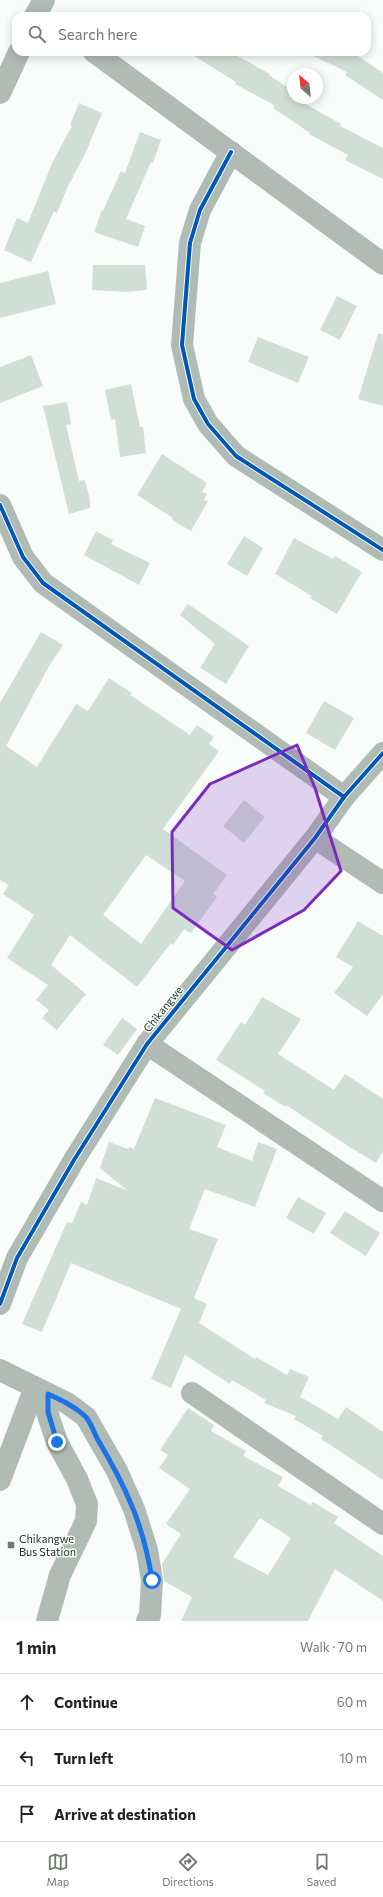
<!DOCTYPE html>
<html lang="en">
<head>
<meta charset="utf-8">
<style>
  body { margin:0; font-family:Commissioner,sans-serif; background:#f6f6f6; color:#222 }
  .compass { position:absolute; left:287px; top:68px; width:36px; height:36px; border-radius:50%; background:#fff; box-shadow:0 2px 10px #0003; rotate:333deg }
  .stop { position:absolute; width:12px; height:12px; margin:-9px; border:3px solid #1a73e8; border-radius:50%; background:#fff }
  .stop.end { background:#1a73e8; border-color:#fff; box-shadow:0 1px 4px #0008 }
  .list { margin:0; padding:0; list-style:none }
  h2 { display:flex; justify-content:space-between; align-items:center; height:52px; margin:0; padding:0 16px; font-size:17px }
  h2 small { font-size:13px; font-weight:400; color:#767676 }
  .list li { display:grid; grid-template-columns:26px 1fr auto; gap:12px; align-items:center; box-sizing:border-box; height:56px; padding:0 16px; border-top:1px solid #e0e0e0 }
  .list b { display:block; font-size:15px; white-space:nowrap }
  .list em { font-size:13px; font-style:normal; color:#767676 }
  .icon { flex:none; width:22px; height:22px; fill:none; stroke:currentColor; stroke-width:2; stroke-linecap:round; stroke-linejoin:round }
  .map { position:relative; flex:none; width:383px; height:1621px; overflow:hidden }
  .search { position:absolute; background:#fff; box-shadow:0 2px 10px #0003; left:12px; right:12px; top:12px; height:44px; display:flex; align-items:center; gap:10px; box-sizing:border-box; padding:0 14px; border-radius:12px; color:#767676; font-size:15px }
  .sheet { height:220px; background:#fff }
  nav { display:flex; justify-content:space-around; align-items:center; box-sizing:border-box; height:56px; border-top:1px solid #e0e0e0; background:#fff; font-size:11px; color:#767676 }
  nav a { display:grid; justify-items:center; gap:2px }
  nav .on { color:#707973 }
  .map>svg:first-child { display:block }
</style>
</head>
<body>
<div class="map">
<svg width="383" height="1621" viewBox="0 0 383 1621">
  <rect width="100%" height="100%" fill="#f8fcfa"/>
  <g fill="#d0dfd6" fill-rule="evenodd">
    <path d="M 188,52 L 230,52 L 270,74 L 269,75 L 293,91 L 293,98 L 304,98 L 306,99 L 304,103 L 341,124 L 340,126 L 383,148 L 383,179 L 345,160 L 348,155 L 309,134 L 310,133 L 273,108 L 274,105 L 235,84 L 236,82 Z"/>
    <path d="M 305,52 L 352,52 L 383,73 L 383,100 L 345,75 L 347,72 Z"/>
    <path d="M 79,103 L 102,113 L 85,154 L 68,186 L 57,213 L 54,211 L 31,262 L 4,250 L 17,218 L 28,223 L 53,161 L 72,126 L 70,125 Z"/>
    <path d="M 140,132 L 161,140 L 153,163 L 151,162 L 126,219 L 145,226 L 138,247 L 94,232 L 102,210 L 103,211 L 121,171 L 125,173 Z"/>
    <path d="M 93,265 L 145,265 L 147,290 L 124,292 L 92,290 Z"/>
    <path d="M 48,271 L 56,304 L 0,318 L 0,283 Z"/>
    <path d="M 337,296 L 357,306 L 340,340 L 320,330 Z"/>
    <path d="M 378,334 L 383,334 L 383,406 L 358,399 Z"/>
    <path d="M 258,337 L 309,357 L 298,383 L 248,362 Z"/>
    <path d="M 31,355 L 43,386 L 0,403 L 0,367 Z"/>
    <path d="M 131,384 L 140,427 L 143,427 L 146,453 L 120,457 L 115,419 L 111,420 L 105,390 Z"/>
    <path d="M 67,402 L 71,424 L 66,425 L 79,481 L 85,480 L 90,500 L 90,508 L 69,514 L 43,406 Z"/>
    <path d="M 162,454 L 207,483 L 202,492 L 207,494 L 204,500 L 208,501 L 191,531 L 172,520 L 173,518 L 137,495 Z"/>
    <path d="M 96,531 L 113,540 L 111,544 L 150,563 L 139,585 L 84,555 Z"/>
    <path d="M 244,536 L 263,548 L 247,576 L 227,564 Z"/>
    <path d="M 294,538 L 333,559 L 335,556 L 362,572 L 337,614 L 310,598 L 312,596 L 275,574 Z"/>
    <path d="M 188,604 L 249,646 L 226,684 L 200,668 L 215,644 L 180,615 Z"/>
    <path d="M 41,632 L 63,645 L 48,668 L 6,746 L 37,767 L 76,704 L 88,711 L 109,678 L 132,693 L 130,695 L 190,735 L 197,725 L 214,737 L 209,744 L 219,751 L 163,829 L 227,875 L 213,894 L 217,897 L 191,933 L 184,929 L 173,945 L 171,943 L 137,987 L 70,935 L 51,965 L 86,994 L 57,1030 L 42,1018 L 49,1010 L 36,1000 L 48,985 L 7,958 L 34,915 L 3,894 L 9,885 L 0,880 L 0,703 ZM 146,855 L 185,881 L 141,944 L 103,915 Z"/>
    <path d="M 324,701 L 354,718 L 335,750 L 306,733 Z"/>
    <path d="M 244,800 L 265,817 L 244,843 L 223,826 Z"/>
    <path d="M 358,921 L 383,936 L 383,994 L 367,1016 L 334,993 L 353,967 L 336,957 Z"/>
    <path d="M 262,997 L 301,1019 L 278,1054 L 334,1090 L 345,1074 L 383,1099 L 383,1151 L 376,1163 L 348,1146 L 286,1105 L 285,1107 L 263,1093 L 265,1091 L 216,1060 L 241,1022 L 245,1025 Z"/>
    <path d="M 122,1018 L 137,1029 L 118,1055 L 103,1045 Z"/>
    <path d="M 155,1098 L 226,1125 L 217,1147 L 252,1161 L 258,1142 L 277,1149 L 255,1207 L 205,1189 L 189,1229 L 218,1239 L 194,1298 L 207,1304 L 199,1323 L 255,1359 L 256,1357 L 287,1375 L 290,1369 L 309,1377 L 300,1397 L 306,1400 L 338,1419 L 346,1407 L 383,1432 L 383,1480 L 321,1439 L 323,1436 L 294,1419 L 296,1416 L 264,1403 L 266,1400 L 232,1380 L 230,1384 L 185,1355 L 171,1388 L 151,1379 L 181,1309 L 71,1263 L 42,1332 L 22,1324 L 67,1222 L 72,1223 L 81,1202 L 87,1205 L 96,1178 L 128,1191 L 100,1168 L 109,1142 L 128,1149 L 129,1147 L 134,1149 Z"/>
    <path d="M 298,1197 L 326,1213 L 314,1234 L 286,1218 Z"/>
    <path d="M 345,1211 L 380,1233 L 366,1256 L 330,1233 Z"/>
    <path d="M 188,1408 L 214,1425 L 211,1431 L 246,1451 L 243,1456 L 283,1477 L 278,1486 L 311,1505 L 313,1502 L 338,1517 L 334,1523 L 383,1556 L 383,1601 L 335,1569 L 308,1621 L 181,1621 L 192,1597 L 164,1581 L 162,1564 L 181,1534 L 166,1524 L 190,1489 L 159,1468 L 168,1455 L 160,1450 ZM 260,1518 L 291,1538 L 268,1575 L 233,1557 Z"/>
  </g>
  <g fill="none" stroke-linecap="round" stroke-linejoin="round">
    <g stroke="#b1bbb5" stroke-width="22">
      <path d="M 35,16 L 44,0"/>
      <path d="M 94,52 L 383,264"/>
      <path d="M 0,93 L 19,52"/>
      <path d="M 231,152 L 200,210 L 190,243 L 182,345 L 194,399 L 208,424 L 236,456 L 383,550"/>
      <path d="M 0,505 L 23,557 L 43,583 L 344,797"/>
      <path d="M 315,838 L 383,883"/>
      <path d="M 147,1044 L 383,1201"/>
      <path d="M 0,1304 L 17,1258 L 74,1160 L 147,1044 L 315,838 L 344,797 L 383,753"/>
      <path d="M 0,1370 L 67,1403 L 86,1417 L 117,1471 L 134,1509 L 147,1550 L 152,1580 L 150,1615 L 147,1621"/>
      <path d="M 192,1393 L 383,1524"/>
      <path d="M 0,1480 L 35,1387"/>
      <path d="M 47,1621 L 60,1575 L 86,1521 L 87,1504 L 77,1479 L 57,1442 L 47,1412 L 48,1394"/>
    </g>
    <defs>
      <g id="cycleway">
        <path d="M 231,152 L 200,210 L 190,243 L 182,345 L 194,399 L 208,424 L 236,456 L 383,550"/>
        <path d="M 0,505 L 23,557 L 43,583 L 344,797"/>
        <path d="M 0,1304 L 17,1258 L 74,1160 L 147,1044 L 315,838 L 344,797 L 383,753"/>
      </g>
    </defs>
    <use href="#cycleway" stroke="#f7fdf9" stroke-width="6"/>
    <use href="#cycleway" stroke="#0057b8" stroke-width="4"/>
  </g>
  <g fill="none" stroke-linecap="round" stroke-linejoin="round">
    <path stroke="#1a73e8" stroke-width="5" d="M 57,1442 L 48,1412 L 48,1394 C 61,1400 74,1406 85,1416 C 91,1422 94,1433 98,1440 C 126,1487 144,1526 152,1580"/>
  </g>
  <path fill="#7b2cbf" fill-opacity="0.2" stroke="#7b2cbf" stroke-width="3" stroke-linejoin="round" d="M 297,745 L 315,788 L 341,871 L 304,910 L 232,950 L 173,908 L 172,832 L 210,784 Z"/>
  <rect fill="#707973" stroke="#f7fdf9" stroke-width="1.5" x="7" y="1541" width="8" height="8" rx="2"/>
  <g text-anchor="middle" stroke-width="3" stroke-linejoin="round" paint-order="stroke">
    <g font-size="11" fill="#27322a" stroke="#f7fdf9">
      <text transform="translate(163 1009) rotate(-51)" y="4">Chikangwe</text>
    </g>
    <g font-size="11" fill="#27322a" stroke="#f7fdf9" text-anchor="start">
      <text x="19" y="1543">Chikangwe<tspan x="19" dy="13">Bus Station</tspan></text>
    </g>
  </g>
</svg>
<svg class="compass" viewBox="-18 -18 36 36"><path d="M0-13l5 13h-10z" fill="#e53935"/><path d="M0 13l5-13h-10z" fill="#767676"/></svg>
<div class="stop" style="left:152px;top:1580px"></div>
<div class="stop end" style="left:57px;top:1442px"></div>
<div class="search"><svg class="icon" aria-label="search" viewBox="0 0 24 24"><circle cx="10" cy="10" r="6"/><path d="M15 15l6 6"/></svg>Search here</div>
</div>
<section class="sheet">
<h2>1 min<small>Walk · 70 m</small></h2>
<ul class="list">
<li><svg class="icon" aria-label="ahead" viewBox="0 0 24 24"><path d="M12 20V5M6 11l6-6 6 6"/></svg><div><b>Continue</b></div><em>60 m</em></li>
<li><svg class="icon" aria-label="left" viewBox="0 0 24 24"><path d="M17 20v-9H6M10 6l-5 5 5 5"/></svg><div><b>Turn left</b></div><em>10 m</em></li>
<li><svg class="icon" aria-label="arrive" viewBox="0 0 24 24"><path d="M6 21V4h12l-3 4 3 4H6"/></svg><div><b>Arrive at destination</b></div></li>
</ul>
</section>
<nav>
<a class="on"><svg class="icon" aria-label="map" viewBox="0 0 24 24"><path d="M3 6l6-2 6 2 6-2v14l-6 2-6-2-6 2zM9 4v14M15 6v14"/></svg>Map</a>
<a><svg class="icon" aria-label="directions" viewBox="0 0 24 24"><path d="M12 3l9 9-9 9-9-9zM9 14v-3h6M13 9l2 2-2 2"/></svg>Directions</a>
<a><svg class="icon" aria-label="saved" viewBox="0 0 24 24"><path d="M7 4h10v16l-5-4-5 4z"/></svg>Saved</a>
</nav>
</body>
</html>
